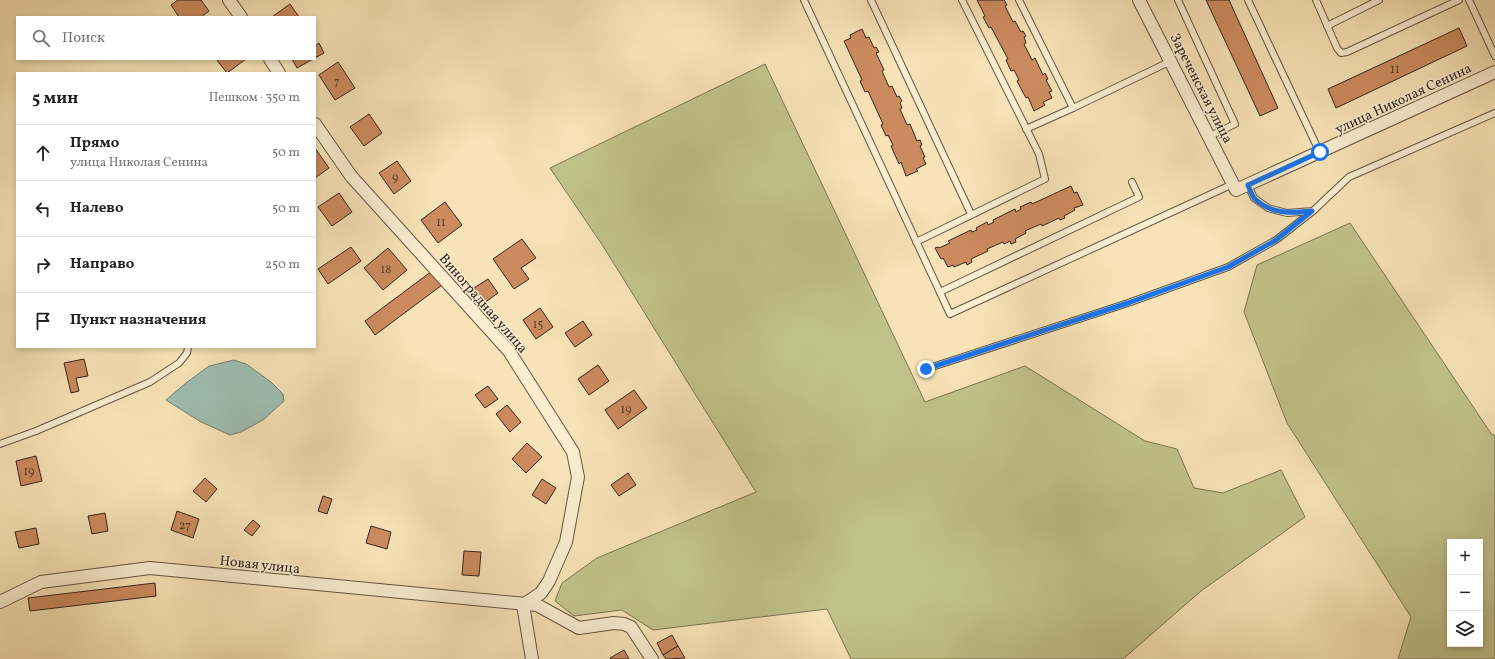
<!DOCTYPE html>
<html lang="ru">
<head>
<meta charset="utf-8">
<style>
  body { margin:0; font-family:Vollkorn,serif; background:#f2f2f2; color:#222 }
  .controls { position:absolute; right:12px; bottom:12px; display:grid; overflow:hidden; border-radius:0px; box-shadow:0 2px 6px #0003 }
  .controls button { width:36px; height:36px; display:grid; place-items:center; padding:0; border:0; border-bottom:1px solid #e0e0e0; background:#fff; color:#222; font:20px sans-serif }
  .stop { position:absolute; width:12px; height:12px; margin:-9px; border:3px solid #1a73e8; border-radius:50%; background:#fff }
  .stop.end { background:#1a73e8; border-color:#fff; box-shadow:0 1px 4px #0008 }
  .list { margin:0; padding:0; list-style:none }
  h2 { display:flex; justify-content:space-between; align-items:center; height:52px; margin:0; padding:0 16px; font-size:17px }
  h2 small { font-size:13px; font-weight:400; color:#767676 }
  .list li { display:grid; grid-template-columns:26px 1fr auto; gap:12px; align-items:center; box-sizing:border-box; height:56px; padding:0 16px; border-top:1px solid #e0e0e0 }
  .list b { display:block; font-size:15px; white-space:nowrap }
  .list p { margin:0; font-size:13px; white-space:nowrap; color:#767676 }
  .list em { font-size:13px; font-style:normal; color:#767676 }
  .icon { flex:none; width:22px; height:22px; fill:none; stroke:currentColor; stroke-width:2; stroke-linecap:round; stroke-linejoin:round }
  .map { position:relative; flex:none; width:1495px; height:659px; overflow:hidden }
  .search { position:absolute; background:#fff; box-shadow:0 2px 6px #0003; left:16px; top:16px; width:300px; height:44px; display:flex; align-items:center; gap:10px; box-sizing:border-box; padding:0 14px; border-radius:0px; color:#767676; font-size:15px }
  .panel { position:absolute; background:#fff; box-shadow:0 2px 6px #0003; left:16px; top:72px; width:300px; height:276px; border-radius:0px }
  .map>svg:first-child { display:block }
</style>
</head>
<body>
<div class="map">
<svg width="1495" height="659" viewBox="0 0 1495 659">
  <rect width="100%" height="100%" fill="#f7e3b7"/>
  <filter id="stains"><feTurbulence type="fractalNoise" baseFrequency=".005" numOctaves="4"/><feColorMatrix values="0 0 0 0 .2 0 0 0 0 .09 0 0 0 0 .02 0 0 0 .5 -.17"/></filter>
  <radialGradient id="worn" r=".72"><stop offset=".6" stop-color="#630" stop-opacity="0"/><stop offset="1" stop-color="#630" stop-opacity=".3"/></radialGradient>
  <g fill="#c1c28b" stroke="#7a7454" fill-rule="evenodd">
    <path d="M 765,64 L 925,402 L 1025,366 L 1145,441 L 1177,449 L 1194,488 L 1223,493 L 1281,470 L 1305,517 L 1201,591 L 1123,659 L 851,659 L 827,609 L 653,630 L 622,610 L 574,616 L 555,601 L 562,583 L 597,558 L 756,492 L 603,246 L 550,168 Z"/>
    <path d="M 1350,223 L 1492,435 L 1495,435 L 1495,659 L 1398,659 L 1411,617 L 1287,423 L 1244,312 L 1257,265 ZM 1450,542 L 1480,542 L 1480,644 L 1450,644 Z"/>
  </g>
  <path fill="#9dbeb1" stroke="#738176" d="M 234,360 L 246,364 L 271,382 L 283,394 L 284,401 L 263,420 L 241,432 L 230,435 L 201,422 L 166,400 L 186,383 L 209,366 Z"/>
  <g fill="#cc8b5f" stroke="#33261e">
    <path d="M 178,0 L 201,0 L 209,11 L 201,17 L 179,17 L 171,5 Z"/>
    <path d="M 977,0 L 1004,0 L 1007,5 L 1005,6 L 1013,22 L 1015,21 L 1021,32 L 1023,31 L 1026,36 L 1024,37 L 1026,43 L 1024,44 L 1032,60 L 1035,58 L 1043,75 L 1045,73 L 1048,79 L 1046,80 L 1052,91 L 1049,92 L 1052,98 L 1043,102 L 1045,105 L 1034,111 L 1028,97 L 1026,98 L 1017,81 L 1019,80 L 1014,70 L 1011,71 L 1006,60 L 1008,59 L 991,27 L 989,28 L 983,17 L 985,16 Z"/>
    <path d="M 1206,0 L 1229,0 L 1278,108 L 1260,116 Z"/>
    <path d="M 290,4 L 299,17 L 272,17 Z"/>
    <path d="M 1459,28 L 1467,46 L 1336,108 L 1328,89 Z"/>
    <path d="M 862,29 L 866,38 L 869,37 L 874,48 L 876,47 L 879,52 L 876,53 L 884,70 L 882,71 L 889,87 L 892,86 L 897,97 L 899,96 L 902,101 L 900,103 L 902,108 L 900,109 L 907,125 L 910,124 L 917,141 L 920,140 L 922,145 L 920,146 L 925,157 L 923,158 L 926,164 L 916,169 L 918,171 L 906,176 L 901,162 L 899,164 L 891,146 L 893,145 L 888,135 L 886,136 L 881,125 L 883,124 L 868,91 L 865,92 L 860,81 L 862,80 L 844,41 L 851,38 L 850,35 Z"/>
    <path d="M 319,43 L 324,53 L 315,58 L 315,46 Z"/>
    <path d="M 216,59 L 246,59 L 227,73 Z"/>
    <path d="M 292,59 L 313,59 L 297,68 Z"/>
    <path d="M 338,62 L 355,88 L 335,100 L 319,75 Z"/>
    <path d="M 369,114 L 382,133 L 364,146 L 350,127 Z"/>
    <path d="M 315,148 L 329,168 L 315,178 Z"/>
    <path d="M 397,161 L 411,181 L 394,194 L 379,173 Z"/>
    <path d="M 1071,186 L 1074,193 L 1077,192 L 1083,205 L 1074,208 L 1075,210 L 1064,216 L 1065,218 L 1060,220 L 1059,218 L 1042,226 L 1041,224 L 1025,231 L 1026,233 L 1015,239 L 1016,242 L 1011,244 L 1010,241 L 1004,244 L 1003,242 L 987,249 L 988,251 L 971,259 L 972,262 L 967,265 L 966,262 L 954,267 L 953,265 L 948,267 L 943,258 L 941,259 L 935,248 L 938,247 L 939,248 L 950,243 L 948,241 L 971,230 L 972,232 L 977,230 L 976,228 L 987,222 L 988,225 L 994,222 L 993,220 L 1015,209 L 1016,212 L 1021,209 L 1020,207 L 1031,202 L 1032,204 Z"/>
    <path d="M 339,193 L 352,212 L 332,226 L 318,207 Z"/>
    <path d="M 445,202 L 462,225 L 438,243 L 421,220 Z"/>
    <path d="M 522,239 L 536,258 L 521,268 L 529,279 L 514,289 L 493,259 Z"/>
    <path d="M 351,247 L 361,261 L 328,284 L 318,269 Z"/>
    <path d="M 388,248 L 407,270 L 383,290 L 364,268 Z"/>
    <path d="M 432,271 L 442,285 L 375,335 L 365,321 Z"/>
    <path d="M 488,279 L 498,293 L 484,303 L 474,288 Z"/>
    <path d="M 540,308 L 553,327 L 536,339 L 523,320 Z"/>
    <path d="M 583,321 L 592,335 L 575,347 L 565,333 Z"/>
    <path d="M 84,359 L 88,376 L 76,378 L 79,391 L 71,393 L 64,363 Z"/>
    <path d="M 598,365 L 609,381 L 589,395 L 578,379 Z"/>
    <path d="M 488,386 L 498,399 L 485,408 L 475,395 Z"/>
    <path d="M 634,390 L 647,408 L 618,429 L 605,410 Z"/>
    <path d="M 507,405 L 521,422 L 510,432 L 496,414 Z"/>
    <path d="M 527,443 L 542,457 L 526,473 L 512,459 Z"/>
    <path d="M 36,456 L 42,481 L 21,486 L 16,461 Z"/>
    <path d="M 628,473 L 636,485 L 619,496 L 611,485 Z"/>
    <path d="M 205,478 L 217,489 L 206,502 L 193,491 Z"/>
    <path d="M 542,479 L 556,488 L 546,504 L 532,495 Z"/>
    <path d="M 323,496 L 332,499 L 327,514 L 318,511 Z"/>
    <path d="M 177,511 L 199,519 L 193,538 L 171,530 Z"/>
    <path d="M 105,513 L 108,531 L 92,534 L 88,516 Z"/>
    <path d="M 253,520 L 260,526 L 252,536 L 244,530 Z"/>
    <path d="M 371,526 L 391,532 L 387,549 L 366,543 Z"/>
    <path d="M 36,528 L 39,544 L 19,548 L 15,532 Z"/>
    <path d="M 464,551 L 481,552 L 479,576 L 462,575 Z"/>
    <path d="M 155,583 L 156,596 L 30,611 L 28,598 Z"/>
    <path d="M 672,635 L 678,646 L 663,655 L 657,643 Z"/>
    <path d="M 678,646 L 685,658 L 666,659 L 663,655 Z"/>
    <path d="M 624,650 L 629,659 L 611,659 L 610,658 Z"/>
  </g>
  <g fill="none" stroke-linecap="round" stroke-linejoin="round">
    <defs>
      <g id="service">
        <path d="M 804,0 L 950,314 L 1233,184"/>
        <path d="M 871,0 L 971,214"/>
        <path d="M 1019,0 L 1073,108 L 1171,61"/>
        <path d="M 1178,0 L 1235,124 L 1210,136"/>
        <path d="M 1248,0 L 1320,153"/>
        <path d="M 1316,0 L 1337,48 L 1341,53 L 1347,52 L 1459,0"/>
        <path d="M 1469,0 L 1495,56"/>
        <path d="M 1327,26 L 1379,0"/>
        <path d="M 1026,129 L 1073,108"/>
        <path d="M 1248,185 L 1254,198 L 1268,208 L 1287,213 L 1313,211 L 1349,177 L 1495,113"/>
        <path d="M 916,242 L 1045,179 L 1039,154 L 962,0"/>
        <path d="M 940,292 L 1139,197 L 1132,182"/>
        <path d="M 926,369 L 1128,303 L 1228,267 L 1276,240 L 1313,211"/>
        <path d="M 0,444 L 36,431 L 150,382 L 179,363 L 187,353 L 188,347"/>
      </g>
      <g id="minor">
        <path d="M 229,0 L 241,17"/>
        <path d="M 1139,0 L 1236,190 L 1495,72"/>
        <path d="M 270,59 L 279,73"/>
        <path d="M 315,124 L 351,176 L 509,351 L 573,452 L 578,477 L 566,542 L 549,581 L 541,593 L 523,605"/>
        <path d="M 0,602 L 41,582 L 150,568 L 537,605 L 579,628 L 614,623 L 624,624 L 631,627 L 652,659"/>
        <path d="M 523,605 L 532,659"/>
      </g>
    </defs>
    <use href="#service" stroke="#645544" stroke-width="8"/>
    <use href="#minor" stroke="#645544" stroke-width="14"/>
    <use href="#service" stroke="#faedd0" stroke-width="6"/>
    <use href="#minor" stroke="#faedd0" stroke-width="12"/>
  </g>
  <g fill="none" stroke-linecap="round" stroke-linejoin="round">
    <path stroke="#1a73e8" stroke-width="5" d="M 926,369 L 1128,303 L 1228,267 L 1276,240 L 1312,211 C 1292,213 1272,215 1255,199 C 1252,196 1250,190 1248,185 L 1320,152"/>
  </g>
  <g text-anchor="middle" stroke-width="3" stroke-linejoin="round" paint-order="stroke">
    <g font-size="12" fill="#593f2e">
      <text x="1395" y="73">11</text>
      <text x="337" y="85">7</text>
      <text x="395" y="181">9</text>
      <text x="441" y="226">11</text>
      <text x="386" y="273">18</text>
      <text x="538" y="328">15</text>
      <text x="626" y="413">19</text>
      <text x="29" y="475">19</text>
      <text x="185" y="529">27</text>
    </g>
    <g font-size="14" fill="#33261e" stroke="#faedd0">
      <text transform="translate(1202 88) rotate(63)" y="5">Зареченская улица</text>
      <text transform="translate(1403 98) rotate(-25)" y="5">улица Николая Сенина</text>
      <text transform="translate(484 303) rotate(49)" y="5">Виноградная улица</text>
      <text transform="translate(260 564) rotate(6)" y="5">Новая улица</text>
    </g>
  </g>
  <rect width="100%" height="100%" filter="url(#stains)"/>
  <rect width="100%" height="100%" fill="url(#worn)"/>
</svg>
<div class="controls">
<button>+</button>
<button>−</button>
<button><svg class="icon" aria-label="layers" viewBox="0 0 24 24"><path d="M12 4l9 5-9 5-9-5zM3 14l9 5 9-5"/></svg></button>
</div>
<div class="stop" style="left:1320px;top:152px"></div>
<div class="stop end" style="left:926px;top:369px"></div>
<div class="search"><svg class="icon" aria-label="search" viewBox="0 0 24 24"><circle cx="10" cy="10" r="6"/><path d="M15 15l6 6"/></svg>Поиск</div>
<section class="panel">
<h2>5 мин<small>Пешком · 350 m</small></h2>
<ul class="list">
<li><svg class="icon" aria-label="ahead" viewBox="0 0 24 24"><path d="M12 20V5M6 11l6-6 6 6"/></svg><div><b>Прямо</b><p>улица Николая Сенина</p></div><em>50 m</em></li>
<li><svg class="icon" aria-label="left" viewBox="0 0 24 24"><path d="M17 20v-9H6M10 6l-5 5 5 5"/></svg><div><b>Налево</b></div><em>50 m</em></li>
<li><svg class="icon" aria-label="right" viewBox="0 0 24 24"><path d="M7 20v-9h11M14 6l5 5-5 5"/></svg><div><b>Направо</b></div><em>250 m</em></li>
<li><svg class="icon" aria-label="arrive" viewBox="0 0 24 24"><path d="M6 21V4h12l-3 4 3 4H6"/></svg><div><b>Пункт назначения</b></div></li>
</ul>
</section>
</div>
</body>
</html>
